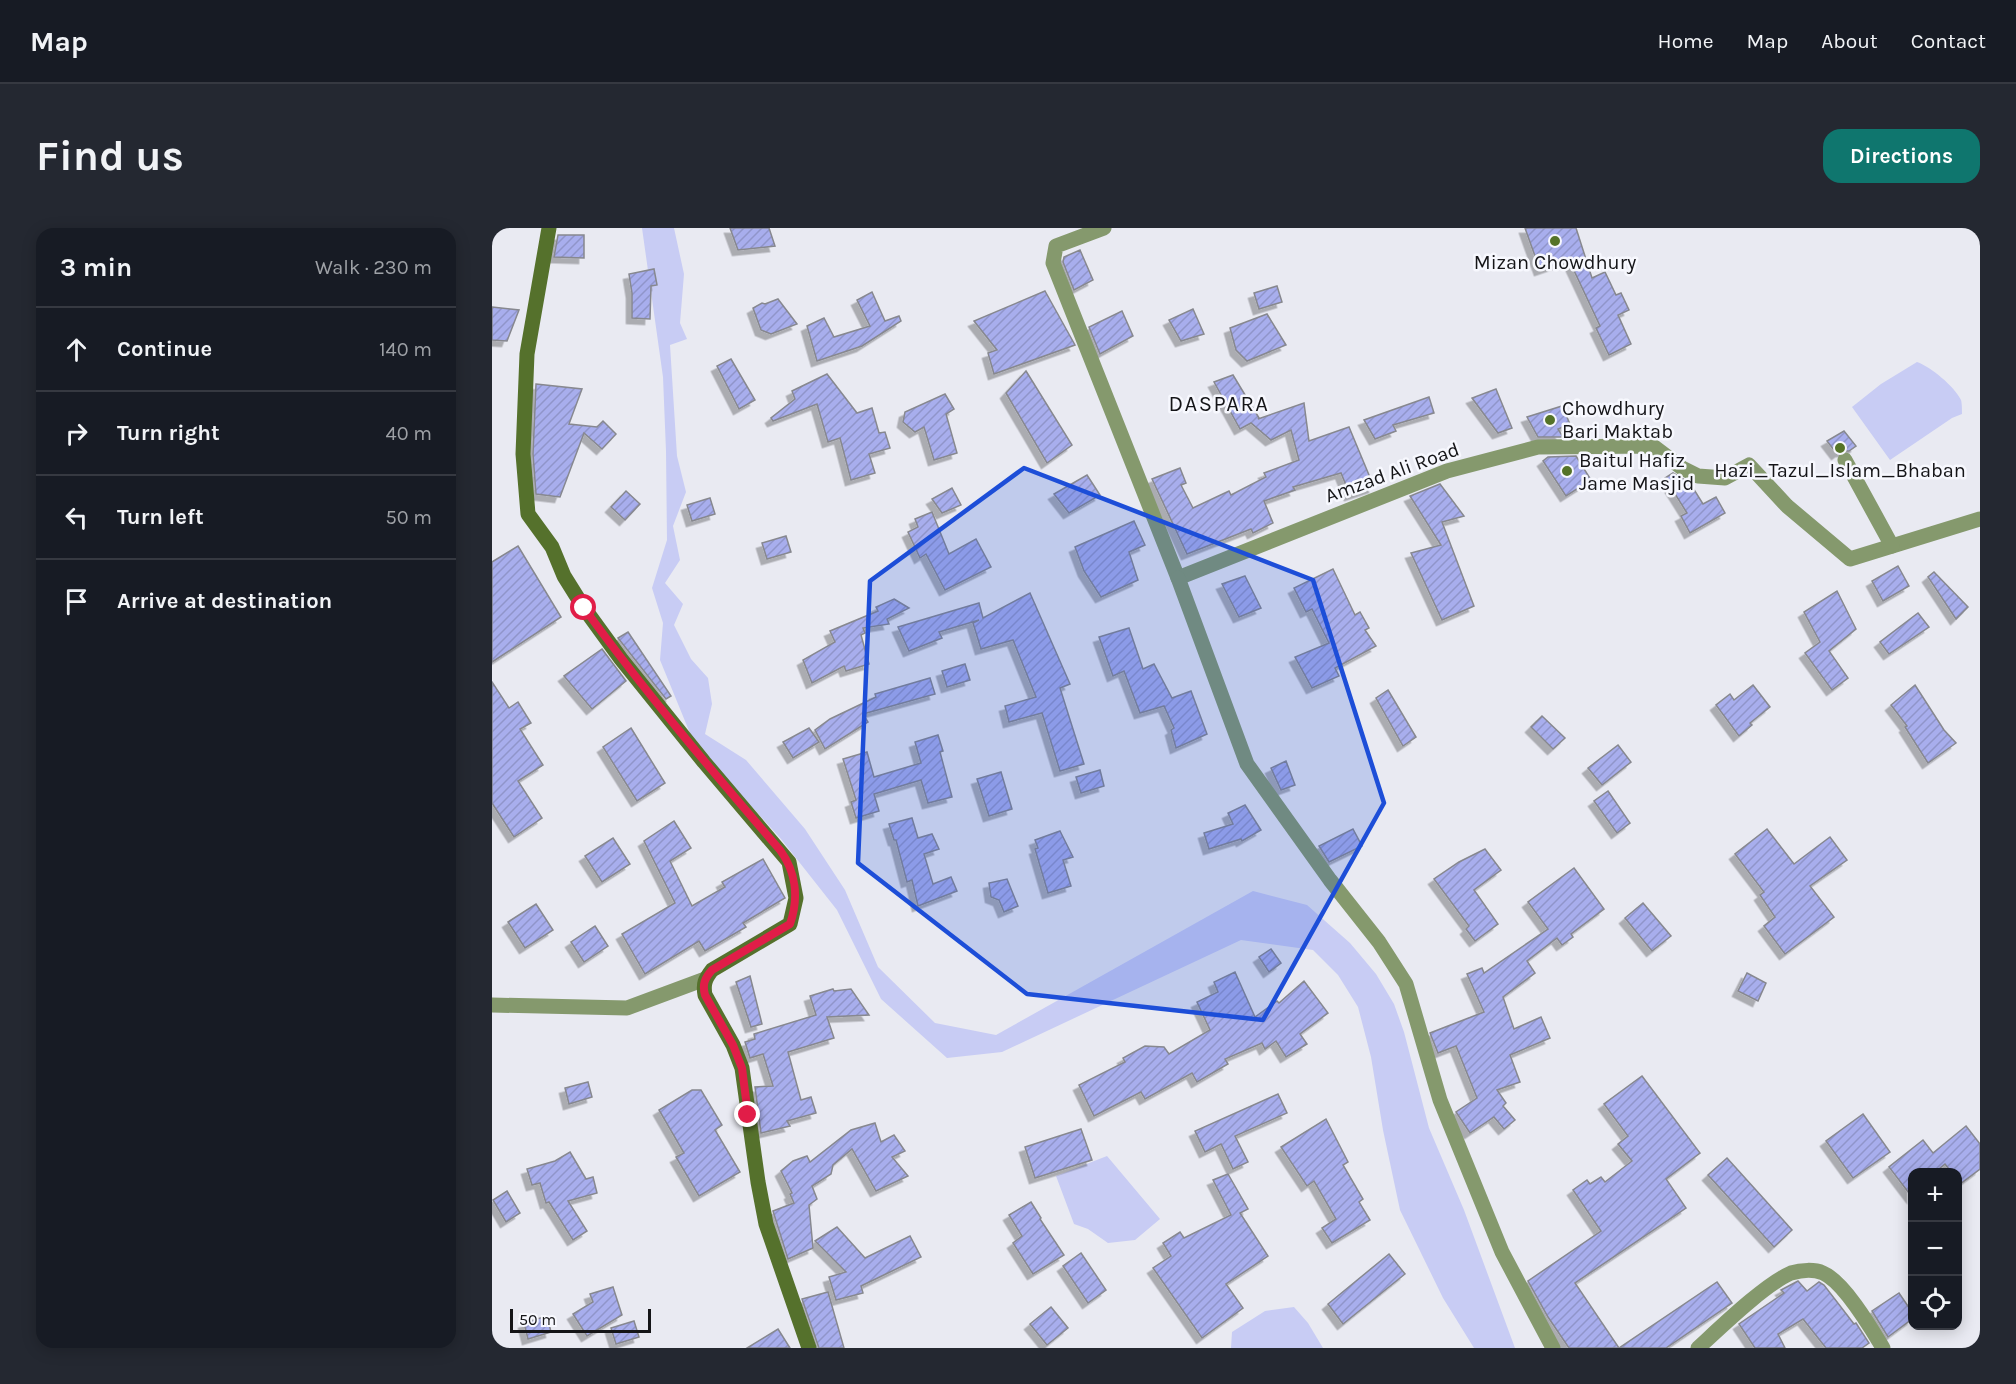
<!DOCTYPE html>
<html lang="en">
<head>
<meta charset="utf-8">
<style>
  body { margin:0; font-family:Karla,sans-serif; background:#242831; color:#f1f3f6 }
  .controls { position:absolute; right:18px; bottom:18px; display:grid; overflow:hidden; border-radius:12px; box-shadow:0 3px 15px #0003 }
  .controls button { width:54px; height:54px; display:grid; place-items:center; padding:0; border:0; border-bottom:2px solid #363941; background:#171b24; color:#f1f3f6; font:30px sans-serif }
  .scale { position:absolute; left:18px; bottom:15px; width:141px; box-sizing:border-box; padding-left:6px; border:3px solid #151518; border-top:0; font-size:16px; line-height:21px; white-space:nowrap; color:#151518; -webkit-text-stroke:4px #f7f8fe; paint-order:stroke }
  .stop { position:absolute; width:18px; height:18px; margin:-14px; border:4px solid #e11d48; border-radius:50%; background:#fff }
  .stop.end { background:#e11d48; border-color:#fff; box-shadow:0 2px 6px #0008 }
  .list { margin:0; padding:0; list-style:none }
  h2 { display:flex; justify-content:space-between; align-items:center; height:78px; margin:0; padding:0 24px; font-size:26px }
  h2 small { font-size:20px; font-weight:400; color:#9ea1a6 }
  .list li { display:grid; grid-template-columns:39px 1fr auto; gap:18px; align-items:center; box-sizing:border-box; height:84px; padding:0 24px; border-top:2px solid #363941 }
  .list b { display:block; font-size:22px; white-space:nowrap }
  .list em { font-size:20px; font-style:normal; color:#9ea1a6 }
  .icon { flex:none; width:33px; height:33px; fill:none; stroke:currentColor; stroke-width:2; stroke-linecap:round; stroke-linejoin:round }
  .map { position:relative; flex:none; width:1488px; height:1120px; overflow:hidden; border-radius:18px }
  header { display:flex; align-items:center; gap:36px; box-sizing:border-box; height:84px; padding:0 30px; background:#171b24; border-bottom:2px solid #363941 }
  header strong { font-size:28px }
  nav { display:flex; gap:33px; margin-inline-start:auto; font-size:21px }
  .intro { display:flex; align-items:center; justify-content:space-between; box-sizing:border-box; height:144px; padding:0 36px }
  h1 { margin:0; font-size:42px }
  .button { padding:15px 27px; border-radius:18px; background:#0f766e; color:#fff; font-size:21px; font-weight:700 }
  main { display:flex; gap:36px; padding:0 36px }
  aside { flex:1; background:#171b24; border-radius:18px; box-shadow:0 3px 15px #0003 }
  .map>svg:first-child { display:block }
</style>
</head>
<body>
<header>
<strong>Map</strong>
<nav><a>Home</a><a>Map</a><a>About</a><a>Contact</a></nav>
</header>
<div class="intro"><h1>Find us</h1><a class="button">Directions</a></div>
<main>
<aside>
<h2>3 min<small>Walk · 230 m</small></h2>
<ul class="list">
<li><svg class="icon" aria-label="ahead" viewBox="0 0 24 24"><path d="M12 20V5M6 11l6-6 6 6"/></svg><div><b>Continue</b></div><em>140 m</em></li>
<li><svg class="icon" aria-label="right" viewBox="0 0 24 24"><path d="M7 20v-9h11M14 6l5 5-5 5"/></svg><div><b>Turn right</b></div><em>40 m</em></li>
<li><svg class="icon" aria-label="left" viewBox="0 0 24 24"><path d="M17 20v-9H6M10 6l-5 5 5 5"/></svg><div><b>Turn left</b></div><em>50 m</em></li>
<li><svg class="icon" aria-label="arrive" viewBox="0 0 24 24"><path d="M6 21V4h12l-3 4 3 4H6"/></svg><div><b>Arrive at destination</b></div></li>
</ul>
</aside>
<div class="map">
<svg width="1488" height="1120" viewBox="0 0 1488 1120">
  <defs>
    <pattern id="building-hatch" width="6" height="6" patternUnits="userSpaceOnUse" patternTransform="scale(1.5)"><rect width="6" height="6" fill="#a8aeed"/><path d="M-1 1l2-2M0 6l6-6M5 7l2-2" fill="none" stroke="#9095ca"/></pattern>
    <filter id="shadow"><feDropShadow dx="-5.5" dy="5.5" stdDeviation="0" flood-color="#0004"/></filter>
  </defs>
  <rect width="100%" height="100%" fill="#e9eaf2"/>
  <g fill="#c8ccf4">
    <path d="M 150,0 L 182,0 L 192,46 L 188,95 L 195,111 L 178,117 L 185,228 L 194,264 L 181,298 L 188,332 L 173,355 L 191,376 L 182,397 L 199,431 L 216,450 L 220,476 L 213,506 L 254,532 L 313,601 L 353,662 L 386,739 L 443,795 L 504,807 L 761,663 L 815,677 L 858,715 L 884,746 L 902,776 L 912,804 L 937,900 L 972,982 L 1023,1120 L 982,1120 L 951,1070 L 908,982 L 891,902 L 879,829 L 866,779 L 846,747 L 821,722 L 749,712 L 510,824 L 455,830 L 389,771 L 345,682 L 289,611 L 202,515 L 168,432 L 171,395 L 160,360 L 175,312 L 174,223 L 171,149 Z"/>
    <path d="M 1425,134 C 1439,139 1462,158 1469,172 C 1470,175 1470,182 1470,186 L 1460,190 L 1398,232 L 1360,179 L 1389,156 Z"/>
    <path d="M 615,928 L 668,991 L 643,1012 L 616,1015 L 596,1001 L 582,996 L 564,948 Z"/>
    <path d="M 802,1079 L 816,1095 L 831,1120 L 739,1120 L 740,1104 L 773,1083 Z"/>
  </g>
  <g fill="url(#building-hatch)" stroke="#87888f" stroke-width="1.5" filter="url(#shadow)">
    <path d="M 238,0 L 277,0 L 283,18 L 246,22 Z"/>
    <path d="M 1033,0 L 1084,0 L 1100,50 L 1113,44 L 1124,67 L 1129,65 L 1137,82 L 1126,87 L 1139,116 L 1117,127 L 1104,100 L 1108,98 L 1077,32 L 1048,42 Z"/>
    <path d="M 66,7 L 92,7 L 92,30 L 62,29 Z"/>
    <path d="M 588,22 L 601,52 L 582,62 L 571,34 L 572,29 Z"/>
    <path d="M 162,41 L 165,57 L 159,58 L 158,91 L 140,90 L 140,65 L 137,46 Z"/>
    <path d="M 785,58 L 790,74 L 767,81 L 762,65 Z"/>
    <path d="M 553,63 L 583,117 L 502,146 L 496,125 L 505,122 L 482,93 Z"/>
    <path d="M 380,64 L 393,93 L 407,88 L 409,93 L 370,118 L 325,133 L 315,98 L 332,90 L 342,109 L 378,98 L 365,72 Z"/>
    <path d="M 286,71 L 305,96 L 279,106 L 269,102 L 261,80 L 270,75 L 273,76 Z"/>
    <path d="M 0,79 L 27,82 L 15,113 L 0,112 Z"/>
    <path d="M 701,81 L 712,106 L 689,113 L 677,92 Z"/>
    <path d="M 630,83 L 641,108 L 608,126 L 597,99 Z"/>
    <path d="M 775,86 L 794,117 L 755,133 L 744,122 L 738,100 Z"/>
    <path d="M 239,131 L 263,172 L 247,181 L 225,138 Z"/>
    <path d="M 534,143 L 580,217 L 555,235 L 514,165 Z"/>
    <path d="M 335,146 L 365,185 L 380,180 L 387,205 L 393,204 L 398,220 L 377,226 L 383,245 L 359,252 L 348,210 L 336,214 L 325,176 L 281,193 L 279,190 L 303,171 L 300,163 Z"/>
    <path d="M 741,147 L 767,190 L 766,191 L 812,175 L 817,213 L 857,199 L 882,259 L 858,267 L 849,245 L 801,259 L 803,262 L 772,273 L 781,295 L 761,305 L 759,301 L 695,326 L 660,251 L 688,240 L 694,255 L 689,257 L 701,280 L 737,263 L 739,267 L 774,249 L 772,245 L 807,232 L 799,202 L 779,212 L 759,195 L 748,201 L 722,154 Z"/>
    <path d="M 44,156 L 90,161 L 77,196 L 105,199 L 111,193 L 124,206 L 110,221 L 92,205 L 68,269 L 44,266 L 41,226 Z"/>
    <path d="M 1004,161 L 1020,200 L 1006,205 L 980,170 Z"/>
    <path d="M 453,166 L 462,181 L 454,186 L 465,225 L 442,232 L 432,199 L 423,204 L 411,194 L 413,184 Z"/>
    <path d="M 937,169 L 942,185 L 901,197 L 904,203 L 883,211 L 872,192 Z"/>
    <path d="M 1070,178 L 1078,196 L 1066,201 L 1071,209 L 1046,209 L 1035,189 Z"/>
    <path d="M 1352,203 L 1364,218 L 1357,223 L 1349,223 L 1345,226 L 1335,213 Z"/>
    <path d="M 1084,228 L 1099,252 L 1074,268 L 1051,233 L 1056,229 Z"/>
    <path d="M 1181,245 L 1198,255 L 1211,276 L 1224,269 L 1233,285 L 1198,305 L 1189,288 L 1195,285 L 1173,250 Z"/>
    <path d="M 595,247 L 608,267 L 577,285 L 562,266 Z"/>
    <path d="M 948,256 L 972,288 L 950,294 L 982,378 L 950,392 L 919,325 L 949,317 L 918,268 Z"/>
    <path d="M 460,260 L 469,277 L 450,285 L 440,271 Z"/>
    <path d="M 134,263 L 148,276 L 133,292 L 119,279 Z"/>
    <path d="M 218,270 L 223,286 L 200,293 L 195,277 Z"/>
    <path d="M 440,284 L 457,326 L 484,311 L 499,339 L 453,362 L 434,326 L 428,330 L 416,304 L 426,299 L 423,291 Z"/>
    <path d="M 642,293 L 653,317 L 637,324 L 646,352 L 609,369 L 592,343 L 583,319 Z"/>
    <path d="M 294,308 L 299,324 L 275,331 L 270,315 Z"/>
    <path d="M 26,318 L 69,389 L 0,434 L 0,334 Z"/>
    <path d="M 1406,338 L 1417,358 L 1391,373 L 1380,353 Z"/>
    <path d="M 841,341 L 863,387 L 868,384 L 877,400 L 873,402 L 884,418 L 843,440 L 847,448 L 820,460 L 803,429 L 837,415 L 820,381 L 814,384 L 802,360 Z"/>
    <path d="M 1442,344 L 1476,379 L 1464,391 L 1436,349 Z"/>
    <path d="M 753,348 L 769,380 L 747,389 L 730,356 Z"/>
    <path d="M 1345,363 L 1364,401 L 1337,423 L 1356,450 L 1340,462 L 1313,425 L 1328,414 L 1312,384 Z"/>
    <path d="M 538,365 L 578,456 L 568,460 L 592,536 L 568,543 L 550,485 L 517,494 L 513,478 L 544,469 L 521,412 L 489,421 L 481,395 L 487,392 L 447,404 L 450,410 L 417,423 L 406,399 L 487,375 L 491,390 Z"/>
    <path d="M 402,371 L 417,380 L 395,391 L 397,396 L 371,400 L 373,405 L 369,407 L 377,436 L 354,443 L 352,438 L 320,455 L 311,432 L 343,414 L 338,403 L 386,383 L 384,379 Z"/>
    <path d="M 1426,385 L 1437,399 L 1397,426 L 1388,414 Z"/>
    <path d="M 637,400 L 651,441 L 662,436 L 680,470 L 699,463 L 715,506 L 684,520 L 679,502 L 682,500 L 672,478 L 648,485 L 632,443 L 621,448 L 607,409 Z"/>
    <path d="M 136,404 L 179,468 L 174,471 L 126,410 Z"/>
    <path d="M 110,421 L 134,453 L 100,481 L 72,448 Z"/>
    <path d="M 473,436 L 478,452 L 455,459 L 450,443 Z"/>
    <path d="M 438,450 L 443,466 L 371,486 L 376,494 L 333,521 L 323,502 L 338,491 L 384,469 L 383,466 Z"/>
    <path d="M 0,454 L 17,480 L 26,474 L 39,495 L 28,501 L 51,537 L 26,553 L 50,590 L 22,609 L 0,575 Z"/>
    <path d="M 1261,457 L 1278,479 L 1258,495 L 1260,497 L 1247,508 L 1224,477 L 1238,466 L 1242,472 Z"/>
    <path d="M 1423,457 L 1452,502 L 1464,515 L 1436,535 L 1413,499 L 1415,498 L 1399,477 Z"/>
    <path d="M 896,462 L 924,509 L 911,518 L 884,470 Z"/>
    <path d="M 1050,488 L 1073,510 L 1061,521 L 1039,499 Z"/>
    <path d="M 139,500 L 173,555 L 145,573 L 111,519 Z"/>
    <path d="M 317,500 L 327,514 L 301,530 L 291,514 Z"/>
    <path d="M 446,507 L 451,523 L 448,524 L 460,569 L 436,575 L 429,552 L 382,566 L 387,583 L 364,590 L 359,574 L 364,572 L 351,531 L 375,524 L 382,549 L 429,535 L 423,514 Z"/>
    <path d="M 1126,517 L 1139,534 L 1110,557 L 1096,540 Z"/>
    <path d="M 794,533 L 803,557 L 789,562 L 779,540 Z"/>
    <path d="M 608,542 L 612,558 L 589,565 L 584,549 Z"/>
    <path d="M 509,544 L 520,581 L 497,588 L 485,551 Z"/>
    <path d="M 1116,563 L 1138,595 L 1125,605 L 1102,573 Z"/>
    <path d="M 753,577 L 769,602 L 750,613 L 749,611 L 717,621 L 712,605 L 741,596 L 736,585 Z"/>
    <path d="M 420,590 L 426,610 L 440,606 L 447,621 L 432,626 L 441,656 L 459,649 L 465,663 L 426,678 L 420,652 L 415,654 L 404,612 L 402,612 L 397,596 Z"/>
    <path d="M 182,593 L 199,620 L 178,633 L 200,678 L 233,659 L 230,654 L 271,631 L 293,670 L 251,695 L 254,699 L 213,723 L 207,713 L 153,746 L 130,706 L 183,675 L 152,613 Z"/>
    <path d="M 861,601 L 870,618 L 837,634 L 827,618 Z"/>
    <path d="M 1275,601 L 1302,636 L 1338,609 L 1355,632 L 1318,658 L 1342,689 L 1293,726 L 1272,698 L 1283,689 L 1268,667 L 1272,664 L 1243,626 Z"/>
    <path d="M 568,603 L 581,629 L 571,632 L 579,658 L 556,665 L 543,621 L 546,620 L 543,612 Z"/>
    <path d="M 121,610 L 138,636 L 110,654 L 93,628 Z"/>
    <path d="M 993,621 L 1009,642 L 982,662 L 1006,696 L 983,713 L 974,701 L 977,698 L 942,651 L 967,634 Z"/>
    <path d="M 1082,640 L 1112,681 L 1079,706 L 1081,709 L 1070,717 L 1065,710 L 1035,733 L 1043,745 L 1011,769 L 1022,801 L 1049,789 L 1058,810 L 1018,827 L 1028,854 L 1005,862 L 1014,875 L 1011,878 L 1023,892 L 1012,901 L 1002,889 L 978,905 L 964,884 L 985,870 L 964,818 L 946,825 L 938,805 L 992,784 L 975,746 L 990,740 L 992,745 L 1056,701 L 1036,674 Z"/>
    <path d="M 515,651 L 526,678 L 512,684 L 507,672 L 499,669 L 497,655 Z"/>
    <path d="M 1151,675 L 1179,708 L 1160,723 L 1133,690 Z"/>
    <path d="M 44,676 L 61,702 L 33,720 L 16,694 Z"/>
    <path d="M 103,698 L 116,718 L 92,734 L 79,714 Z"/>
    <path d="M 779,721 L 789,735 L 777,744 L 767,729 Z"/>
    <path d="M 743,744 L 763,789 L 785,773 L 787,775 L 812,753 L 836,785 L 808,806 L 815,816 L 794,829 L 784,813 L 773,821 L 770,815 L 733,831 L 736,836 L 705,854 L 700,845 L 653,871 L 649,864 L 602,888 L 587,857 L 633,834 L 631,830 L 653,818 L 672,819 L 677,826 L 718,802 L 705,774 L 726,764 L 722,754 Z"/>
    <path d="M 1255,745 L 1274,755 L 1266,773 L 1246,763 Z"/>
    <path d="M 258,748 L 270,796 L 259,799 L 244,754 Z"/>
    <path d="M 341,761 L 342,763 L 359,761 L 377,787 L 335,789 L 342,810 L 296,824 L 309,872 L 319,869 L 324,885 L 295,893 L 298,898 L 269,905 L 263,859 L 281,858 L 271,826 L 258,830 L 253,814 L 263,811 L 262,806 L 324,787 L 318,768 Z"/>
    <path d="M 1150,848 L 1208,925 L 1174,951 L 1194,980 L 1083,1055 L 1127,1120 L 1077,1120 L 1056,1089 L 1036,1053 L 1109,1003 L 1081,962 L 1095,952 L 1098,956 L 1109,949 L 1113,954 L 1140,933 L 1126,916 L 1136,908 L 1112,876 Z"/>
    <path d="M 96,854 L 100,869 L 77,876 L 73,860 Z"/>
    <path d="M 200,862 L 209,862 L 230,897 L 223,902 L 248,944 L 207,968 L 184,929 L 192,925 L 167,882 Z"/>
    <path d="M 786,866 L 795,885 L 743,908 L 756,934 L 741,941 L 729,916 L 713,924 L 703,903 Z"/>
    <path d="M 1371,886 L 1398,924 L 1361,950 L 1334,913 Z"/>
    <path d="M 834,891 L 856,934 L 851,937 L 871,971 L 867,974 L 878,992 L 840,1015 L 830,1000 L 844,991 L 822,953 L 815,958 L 789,919 Z"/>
    <path d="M 383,895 L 389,914 L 402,907 L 413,923 L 400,929 L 416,948 L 384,963 L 360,921 L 341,937 L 339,946 L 320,958 L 325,971 L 317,977 L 321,1020 L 296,1031 L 281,983 L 302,975 L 298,966 L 300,965 L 289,943 L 301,933 L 315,928 L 318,934 L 359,902 Z"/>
    <path d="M 1474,898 L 1488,916 L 1488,941 L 1468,956 L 1466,952 L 1466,945 L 1460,945 L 1453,936 L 1442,945 L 1420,945 L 1420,969 L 1397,939 L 1431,912 L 1441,925 Z"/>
    <path d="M 589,901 L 600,932 L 543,950 L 533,919 Z"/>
    <path d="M 78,924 L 94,951 L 101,949 L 105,965 L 76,973 L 95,1003 L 81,1012 L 57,974 L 54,975 L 48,955 L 40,957 L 35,941 L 63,933 Z"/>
    <path d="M 1235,930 L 1300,1002 L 1282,1019 L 1216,947 Z"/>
    <path d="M 736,946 L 756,981 L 748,985 L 776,1028 L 734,1056 L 751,1080 L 710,1110 L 661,1040 L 679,1028 L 671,1015 L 688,1004 L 692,1010 L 739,987 L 721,952 Z"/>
    <path d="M 15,963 L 28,985 L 14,994 L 1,972 Z"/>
    <path d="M 539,974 L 549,990 L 548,991 L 572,1027 L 541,1046 L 521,1015 L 530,1008 L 517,987 Z"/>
    <path d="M 345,999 L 373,1030 L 418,1008 L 429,1029 L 369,1058 L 371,1065 L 344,1072 L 337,1049 L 354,1044 L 323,1013 Z"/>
    <path d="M 589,1025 L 614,1062 L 596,1075 L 571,1038 Z"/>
    <path d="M 897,1026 L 913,1046 L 851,1096 L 836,1076 Z"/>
    <path d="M 1306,1053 L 1315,1063 L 1327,1054 L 1332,1057 L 1362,1096 L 1364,1095 L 1377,1115 L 1370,1120 L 1334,1120 L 1311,1091 L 1286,1106 L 1293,1120 L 1263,1120 L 1247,1096 L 1292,1065 L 1289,1062 Z"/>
    <path d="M 1225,1054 L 1240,1075 L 1174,1120 L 1127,1120 Z"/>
    <path d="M 121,1059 L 130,1087 L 95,1108 L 81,1086 L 101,1074 L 98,1066 Z"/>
    <path d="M 336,1064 L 352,1120 L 327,1120 L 310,1071 Z"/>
    <path d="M 1407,1065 L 1420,1084 L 1420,1091 L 1396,1109 L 1380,1083 Z"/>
    <path d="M 559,1079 L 576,1100 L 555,1117 L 538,1096 Z"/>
    <path d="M 55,1088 L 59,1104 L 36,1111 L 32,1095 Z"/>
    <path d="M 142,1093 L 147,1109 L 124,1116 L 119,1100 Z"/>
    <path d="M 286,1101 L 298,1120 L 255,1120 Z"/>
  </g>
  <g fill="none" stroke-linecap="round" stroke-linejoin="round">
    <g stroke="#85996d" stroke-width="15">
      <path d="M 612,0 L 564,18 L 561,35 L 686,350 L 955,243 L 1046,219 L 1161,218 L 1190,240 L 1206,248 L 1233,250 L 1257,237 L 1295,278 L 1358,331 L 1488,291"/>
      <path d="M 1353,232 L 1400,318"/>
      <path d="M 686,350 L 755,536 L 838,652 L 887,714 L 914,756 L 948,872 L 1010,1024 L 1061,1120"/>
      <path d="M 0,777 L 135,780 L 213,751"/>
      <path d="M 1206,1120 C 1229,1099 1272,1057 1299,1045 C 1309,1042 1322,1041 1331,1045 C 1352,1054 1379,1100 1391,1120"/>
    </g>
    <path stroke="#55712c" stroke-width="15" d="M 57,0 L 35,126 L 31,226 L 36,286 L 60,319 L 72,348 L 92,380 L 129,431 L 212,534 L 297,634 L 304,670 L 298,696 L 220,742 C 213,751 211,756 213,767 L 241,817 L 250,840 L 266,954 L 274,996 L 317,1120"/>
  </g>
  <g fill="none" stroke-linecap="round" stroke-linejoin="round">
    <path stroke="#e11d48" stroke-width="8" d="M 92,380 C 153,464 220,543 288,622 C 304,644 307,670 298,696 L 220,742 C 213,750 210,756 213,767 L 241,817 L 250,840 L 256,887"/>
  </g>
  <path fill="#1d4ed8" fill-opacity="0.2" stroke="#1d4ed8" stroke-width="4.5" stroke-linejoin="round" d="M 532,240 L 821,352 L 892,575 L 771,792 L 535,766 L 366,635 L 378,353 Z"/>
  <g fill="#557329" stroke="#f7f8fe" stroke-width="2">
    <circle cx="1063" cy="13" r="6"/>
    <circle cx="1058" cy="192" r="6"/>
    <circle cx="1348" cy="220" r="6"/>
    <circle cx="1075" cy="243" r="6"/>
  </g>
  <g text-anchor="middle" stroke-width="5" stroke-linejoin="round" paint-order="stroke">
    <g font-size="20" fill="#151518" stroke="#f7f8fe">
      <text x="1063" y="41">Mizan Chowdhury</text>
      <text x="1070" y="187" text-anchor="start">Chowdhury<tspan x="1070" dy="23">Bari Maktab</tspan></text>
      <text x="1087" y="239" text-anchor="start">Baitul Hafiz<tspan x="1087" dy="23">Jame Masjid</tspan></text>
      <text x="1348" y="249">Hazi_Tazul_Islam_Bhaban</text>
    </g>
    <g font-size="20" fill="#151518" stroke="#f7f8fe">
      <text transform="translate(900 244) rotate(-20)" y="7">Amzad Ali Road</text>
    </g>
    <g font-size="22" letter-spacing="1.5" fill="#151518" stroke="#f7f8fe">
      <text x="727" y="183">DASPARA</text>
    </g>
  </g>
</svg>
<div class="controls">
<button>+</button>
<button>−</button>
<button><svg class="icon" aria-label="locate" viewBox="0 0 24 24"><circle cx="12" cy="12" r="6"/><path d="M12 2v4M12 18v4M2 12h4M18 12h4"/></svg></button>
</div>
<div class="scale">50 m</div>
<div class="stop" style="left:92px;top:380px"></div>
<div class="stop end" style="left:256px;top:887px"></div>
</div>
</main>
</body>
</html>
